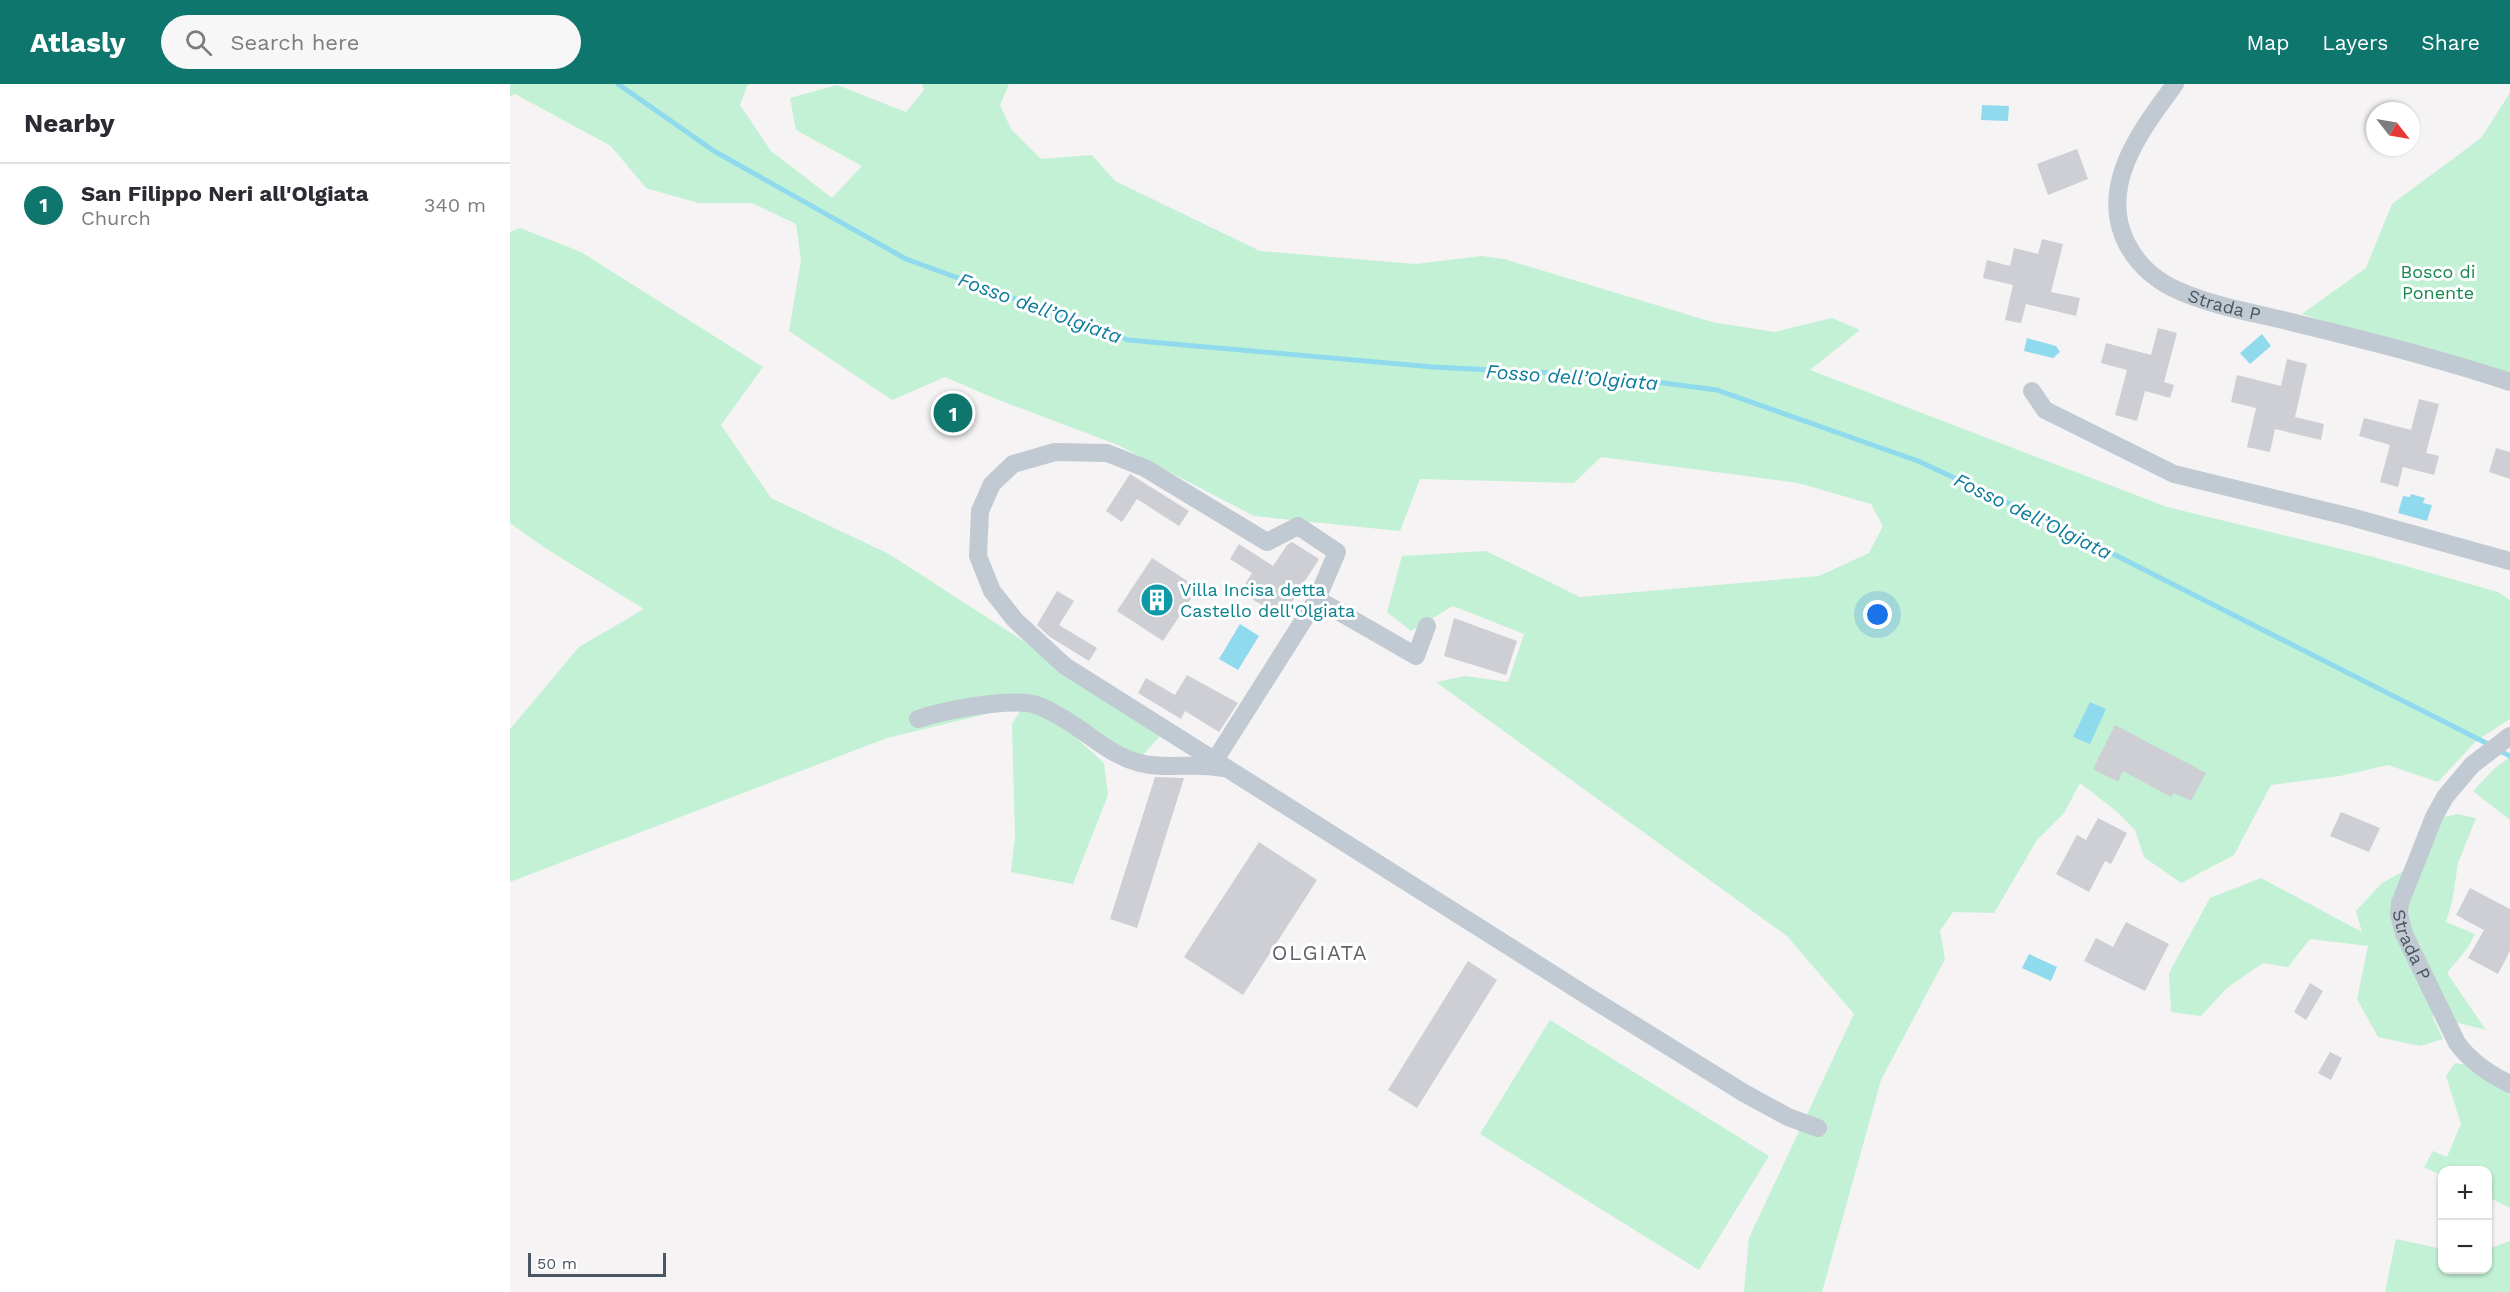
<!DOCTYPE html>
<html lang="en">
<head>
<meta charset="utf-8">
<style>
  body { margin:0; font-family:"Work Sans",sans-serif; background:#f7f7f7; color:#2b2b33 }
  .controls { position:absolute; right:18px; bottom:18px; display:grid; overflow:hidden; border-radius:12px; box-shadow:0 2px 4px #0004 }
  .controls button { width:54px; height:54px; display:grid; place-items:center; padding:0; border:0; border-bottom:2px solid #e1e1e2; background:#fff; color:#2b2b33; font:30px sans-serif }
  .compass { position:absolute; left:1856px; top:18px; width:54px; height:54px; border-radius:50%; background:#fff; box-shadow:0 2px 4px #0004; rotate:121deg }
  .scale { position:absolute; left:18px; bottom:15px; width:138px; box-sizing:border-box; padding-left:6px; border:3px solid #4a5661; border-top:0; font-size:16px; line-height:21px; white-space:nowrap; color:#4a5661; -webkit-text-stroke:4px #fff; paint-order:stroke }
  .you { position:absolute; left:1368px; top:531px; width:21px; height:21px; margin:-15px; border:4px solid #fff; border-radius:50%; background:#1a73e8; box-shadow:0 0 0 9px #1a73e833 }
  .badge { display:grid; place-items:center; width:39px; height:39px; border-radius:50%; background:#0f766e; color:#fff; font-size:20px; font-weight:700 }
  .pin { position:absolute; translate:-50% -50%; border:3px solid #fff; box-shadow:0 2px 6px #0006 }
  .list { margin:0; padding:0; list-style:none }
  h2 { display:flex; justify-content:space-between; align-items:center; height:78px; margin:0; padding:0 24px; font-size:26px }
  h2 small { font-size:20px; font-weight:400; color:#7c7c81 }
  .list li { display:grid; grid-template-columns:39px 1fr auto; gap:18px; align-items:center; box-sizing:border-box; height:84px; padding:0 24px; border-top:2px solid #e1e1e2 }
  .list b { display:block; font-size:22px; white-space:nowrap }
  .list p { margin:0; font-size:20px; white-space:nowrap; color:#7c7c81 }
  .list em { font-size:20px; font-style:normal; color:#7c7c81 }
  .icon { flex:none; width:33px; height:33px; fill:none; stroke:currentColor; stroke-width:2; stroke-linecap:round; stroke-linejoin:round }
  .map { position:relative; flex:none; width:2000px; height:1208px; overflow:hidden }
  header { display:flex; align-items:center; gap:36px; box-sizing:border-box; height:84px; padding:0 30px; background:#0f766e; color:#fff }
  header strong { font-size:28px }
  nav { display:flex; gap:33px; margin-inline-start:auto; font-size:21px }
  .search { width:420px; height:54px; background:#f7f7f7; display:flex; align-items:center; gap:15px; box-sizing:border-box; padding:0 21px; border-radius:33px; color:#7c7c81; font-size:22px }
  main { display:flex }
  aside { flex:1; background:#fff }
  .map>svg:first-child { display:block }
</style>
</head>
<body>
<header>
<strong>Atlasly</strong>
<div class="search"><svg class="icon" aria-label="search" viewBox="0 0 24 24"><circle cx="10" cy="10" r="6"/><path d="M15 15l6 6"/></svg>Search here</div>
<nav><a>Map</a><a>Layers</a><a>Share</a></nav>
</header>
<main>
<aside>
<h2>Nearby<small></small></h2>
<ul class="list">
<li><span class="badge">1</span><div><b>San Filippo Neri all'Olgiata</b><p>Church</p></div><em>340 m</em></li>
</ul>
</aside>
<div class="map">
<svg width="2000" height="1208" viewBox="0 0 2000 1208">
  <rect width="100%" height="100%" fill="#f5f3f3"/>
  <g fill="#c3f1d5">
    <path d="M 0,0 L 240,0 L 237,2 L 230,21 L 261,67 L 322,114 L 352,82 L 286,46 L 280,14 L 327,1 L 396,28 L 414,6 L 412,0 L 499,0 L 490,21 L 501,45 L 531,75 L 582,71 L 605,97 L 750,167 L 905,180 L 972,172 L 994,175 L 1202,238 L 1264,248 L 1322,234 L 1350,246 L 1300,286 L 1657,423 L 1860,472 L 1988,508 L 2000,516 L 2000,635 L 1966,657 L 1928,698 L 1878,681 L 1830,692 L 1761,701 L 1724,771 L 1671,799 L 1634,773 L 1625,746 L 1606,727 L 1570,699 L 1554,729 L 1527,756 L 1484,829 L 1443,828 L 1430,847 L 1435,875 L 1371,996 L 1312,1208 L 1234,1208 L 1239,1154 L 1344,930 L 1277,852 L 926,598 L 955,592 L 998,598 L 1014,550 L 943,522 L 901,547 L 877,528 L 892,472 L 976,467 L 1070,513 L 1309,492 L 1359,469 L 1373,442 L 1361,420 L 1288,399 L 1091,373 L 1064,399 L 910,395 L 890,447 L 744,432 L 608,361 L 486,315 L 435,293 L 382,316 L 279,247 L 291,176 L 286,140 L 242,119 L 188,119 L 136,104 L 101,62 L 5,10 L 0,12 Z"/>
    <path d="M 2000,9 L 2000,298 L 1792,230 L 1856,184 L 1882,120 L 1971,54 Z"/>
    <path d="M 10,144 L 71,168 L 253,283 L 211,341 L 261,414 L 379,470 L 654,648 L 631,673 L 519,623 L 553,642 L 594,679 L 598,711 L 563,800 L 501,788 L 505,752 L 502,640 L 510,627 L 501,624 L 377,654 L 0,798 L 0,645 L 69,563 L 134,525 L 35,464 L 0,439 L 0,148 Z"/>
    <path d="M 2000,673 L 2000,736 L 1963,707 L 1984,685 Z"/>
    <path d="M 1947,730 L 1966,734 L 1948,779 L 1942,818 L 1936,838 L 1965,850 L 1959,862 L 1937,889 L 1976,946 L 1922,932 L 1933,955 L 1910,962 L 1868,953 L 1847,915 L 1858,862 L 1800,855 L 1778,883 L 1753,879 L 1717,904 L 1691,932 L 1661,928 L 1659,889 L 1700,814 L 1751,794 L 1852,848 L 1846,827 L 1872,799 L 1916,775 L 1917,737 Z"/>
    <path d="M 1040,936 L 1259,1072 L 1189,1186 L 970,1050 Z"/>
    <path d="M 1945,979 L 1957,981 L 2000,1009 L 2000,1124 L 1978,1113 L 1978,1086 L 1932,1086 L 1932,1092 L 1914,1083 L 1923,1067 L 1937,1073 L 1951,1040 L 1936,992 Z"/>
    <path d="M 1886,1155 L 1932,1165 L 1932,1186 L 1978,1186 L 1978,1165 L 2000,1157 L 2000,1208 L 1875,1208 Z"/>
  </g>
  <g fill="#90daee">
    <path d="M 1472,21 L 1499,22 L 1498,37 L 1471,36 Z"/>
    <path d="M 1752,250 L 1761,262 L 1740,280 L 1730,269 Z"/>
    <path d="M 1517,254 L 1546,262 L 1550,268 L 1543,274 L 1514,267 Z"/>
    <path d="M 1901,410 L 1915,414 L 1913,419 L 1922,421 L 1917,437 L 1888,429 L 1893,412 L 1900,413 Z"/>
    <path d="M 730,540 L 749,552 L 728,586 L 709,575 Z"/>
    <path d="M 1580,618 L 1596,625 L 1580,660 L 1563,653 Z"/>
    <path d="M 1519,870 L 1547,883 L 1541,897 L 1512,884 Z"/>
  </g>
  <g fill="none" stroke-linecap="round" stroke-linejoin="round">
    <g stroke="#90daee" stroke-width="5">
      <path d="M 108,0 L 204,67 L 396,175 L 618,256 L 923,283 L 1101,292 L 1207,306 L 1408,377 L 1552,444 L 1980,661"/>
      <path d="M 1988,666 L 2000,672"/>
    </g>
  </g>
  <g fill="#cdcfd5">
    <path d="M 1567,65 L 1578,95 L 1538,111 L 1527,80 Z"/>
    <path d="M 1532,155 L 1553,160 L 1541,208 L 1570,214 L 1566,232 L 1516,220 L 1511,239 L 1495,236 L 1503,201 L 1473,194 L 1477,176 L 1500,182 L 1504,164 L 1528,170 Z"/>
    <path d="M 1648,244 L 1667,249 L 1654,298 L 1664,301 L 1660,314 L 1635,307 L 1627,337 L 1605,331 L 1617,286 L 1591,279 L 1596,259 L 1641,271 Z"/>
    <path d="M 1777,275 L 1797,280 L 1785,333 L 1814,340 L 1811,356 L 1765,345 L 1760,368 L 1737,363 L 1746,324 L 1721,318 L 1727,291 L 1771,302 Z"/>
    <path d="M 445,311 L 458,319 L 441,346 L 428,338 Z"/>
    <path d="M 1909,315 L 1929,320 L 1916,369 L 1929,372 L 1924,391 L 1893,383 L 1888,403 L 1870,398 L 1880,361 L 1849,352 L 1854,334 L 1901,346 Z"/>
    <path d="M 1986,364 L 2000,368 L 2000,395 L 1979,388 Z"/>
    <path d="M 620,390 L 679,427 L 669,442 L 627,415 L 612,438 L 596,427 Z"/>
    <path d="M 782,458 L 809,475 L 772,533 L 730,508 L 742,489 L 720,475 L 729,460 L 763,482 L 777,461 Z"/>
    <path d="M 642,474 L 688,504 L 653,557 L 607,527 Z"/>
    <path d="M 547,507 L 564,517 L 549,541 L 587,564 L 579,577 L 540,553 L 527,541 Z"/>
    <path d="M 944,534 L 1007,557 L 996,591 L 934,572 Z"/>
    <path d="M 677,591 L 728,619 L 709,648 L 675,627 L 671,635 L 628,609 L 636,594 L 665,611 Z"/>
    <path d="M 1605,641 L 1696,689 L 1681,717 L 1664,709 L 1661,713 L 1613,687 L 1608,698 L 1583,685 Z"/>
    <path d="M 645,693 L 674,694 L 627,844 L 600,835 Z"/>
    <path d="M 1831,728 L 1870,744 L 1859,768 L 1820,752 Z"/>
    <path d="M 1588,734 L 1617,749 L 1601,780 L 1595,777 L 1579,808 L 1546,790 L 1567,751 L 1576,756 Z"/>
    <path d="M 749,758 L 807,796 L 733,911 L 674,873 Z"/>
    <path d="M 1960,804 L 2000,825 L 2000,867 L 1988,890 L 1958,874 L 1974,846 L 1946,831 Z"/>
    <path d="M 1616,838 L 1659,860 L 1635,907 L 1574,877 L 1586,854 L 1603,863 Z"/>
    <path d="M 958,877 L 987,896 L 907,1024 L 878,1006 Z"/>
    <path d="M 1800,899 L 1813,907 L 1796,936 L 1784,928 Z"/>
    <path d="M 1820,968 L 1832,974 L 1821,996 L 1808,989 Z"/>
  </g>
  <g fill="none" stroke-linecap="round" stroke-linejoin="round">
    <g stroke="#c1cad2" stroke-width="18">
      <path id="s1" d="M 1665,0 C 1632,45 1587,102 1617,160 C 1629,183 1650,200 1674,209 C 1710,224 1751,230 1789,240 C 1860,257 1931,275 2000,298"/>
      <path d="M 1522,307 L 1535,326 L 1664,390 L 1841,433 L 2000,477"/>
      <path d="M 807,515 L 906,572 L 917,542"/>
      <path d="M 408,635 C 435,626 489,616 517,619 C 531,620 547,631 559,638 C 583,653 602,672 630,679 C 657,686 685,678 712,684"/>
      <path id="s2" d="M 2000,652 L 1962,681 L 1935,713 L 1924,733 L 1890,819 L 1889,830 L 1894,850 L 1947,959 C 1961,978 1979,990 2000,1000"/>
      <path d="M 705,676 L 807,515 L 827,468 L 788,442 L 757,458 L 635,384 L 597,369 L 545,368 L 503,380 L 482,400 L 470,427 L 468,472 L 482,507 L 505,536 L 555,582 L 1079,913 L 1234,1009 L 1278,1033 L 1308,1044"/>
    </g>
  </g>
  <defs>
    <symbol id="building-disc" viewBox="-11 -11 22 22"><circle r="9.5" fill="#0f9aa8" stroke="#fff"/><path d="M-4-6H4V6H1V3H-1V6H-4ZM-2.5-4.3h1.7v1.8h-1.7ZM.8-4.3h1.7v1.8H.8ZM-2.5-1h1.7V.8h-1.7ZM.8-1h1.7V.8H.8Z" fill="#fff"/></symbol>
  </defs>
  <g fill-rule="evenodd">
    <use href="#building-disc" x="628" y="497" width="38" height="38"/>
  </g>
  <g text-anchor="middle" stroke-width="6" stroke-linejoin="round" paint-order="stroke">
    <g font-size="18" fill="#17864f" stroke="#fff">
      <text x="1928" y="194">Bosco di<tspan x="1928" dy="21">Ponente</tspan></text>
    </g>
    <g font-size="18" fill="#4a5661" stroke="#fff">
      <text dy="6" stroke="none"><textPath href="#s1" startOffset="296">Strada P</textPath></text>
      <text dy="6" stroke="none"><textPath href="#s2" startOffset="249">Strada P</textPath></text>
    </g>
    <g font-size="18" fill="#0d838f" stroke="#fff" text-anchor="start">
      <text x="670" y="512">Villa Incisa detta<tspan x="670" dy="21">Castello dell'Olgiata</tspan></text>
    </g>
    <g font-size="20" font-style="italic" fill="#0c7c9b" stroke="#fff">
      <text transform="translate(530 224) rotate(20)" y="7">Fosso dell’Olgiata</text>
      <text transform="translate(1062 293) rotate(4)" y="7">Fosso dell’Olgiata</text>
      <text transform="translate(1523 432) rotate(26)" y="7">Fosso dell’Olgiata</text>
    </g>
    <g font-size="21" letter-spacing="1.5" fill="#5f6368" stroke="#fff">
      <text x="810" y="876">OLGIATA</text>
    </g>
  </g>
</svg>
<div class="controls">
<button>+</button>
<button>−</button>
</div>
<svg class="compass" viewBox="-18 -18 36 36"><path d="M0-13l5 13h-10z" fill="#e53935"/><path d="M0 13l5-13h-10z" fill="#7c7c81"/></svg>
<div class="scale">50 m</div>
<div class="you"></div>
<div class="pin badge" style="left:443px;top:329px">1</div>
</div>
</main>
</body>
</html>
